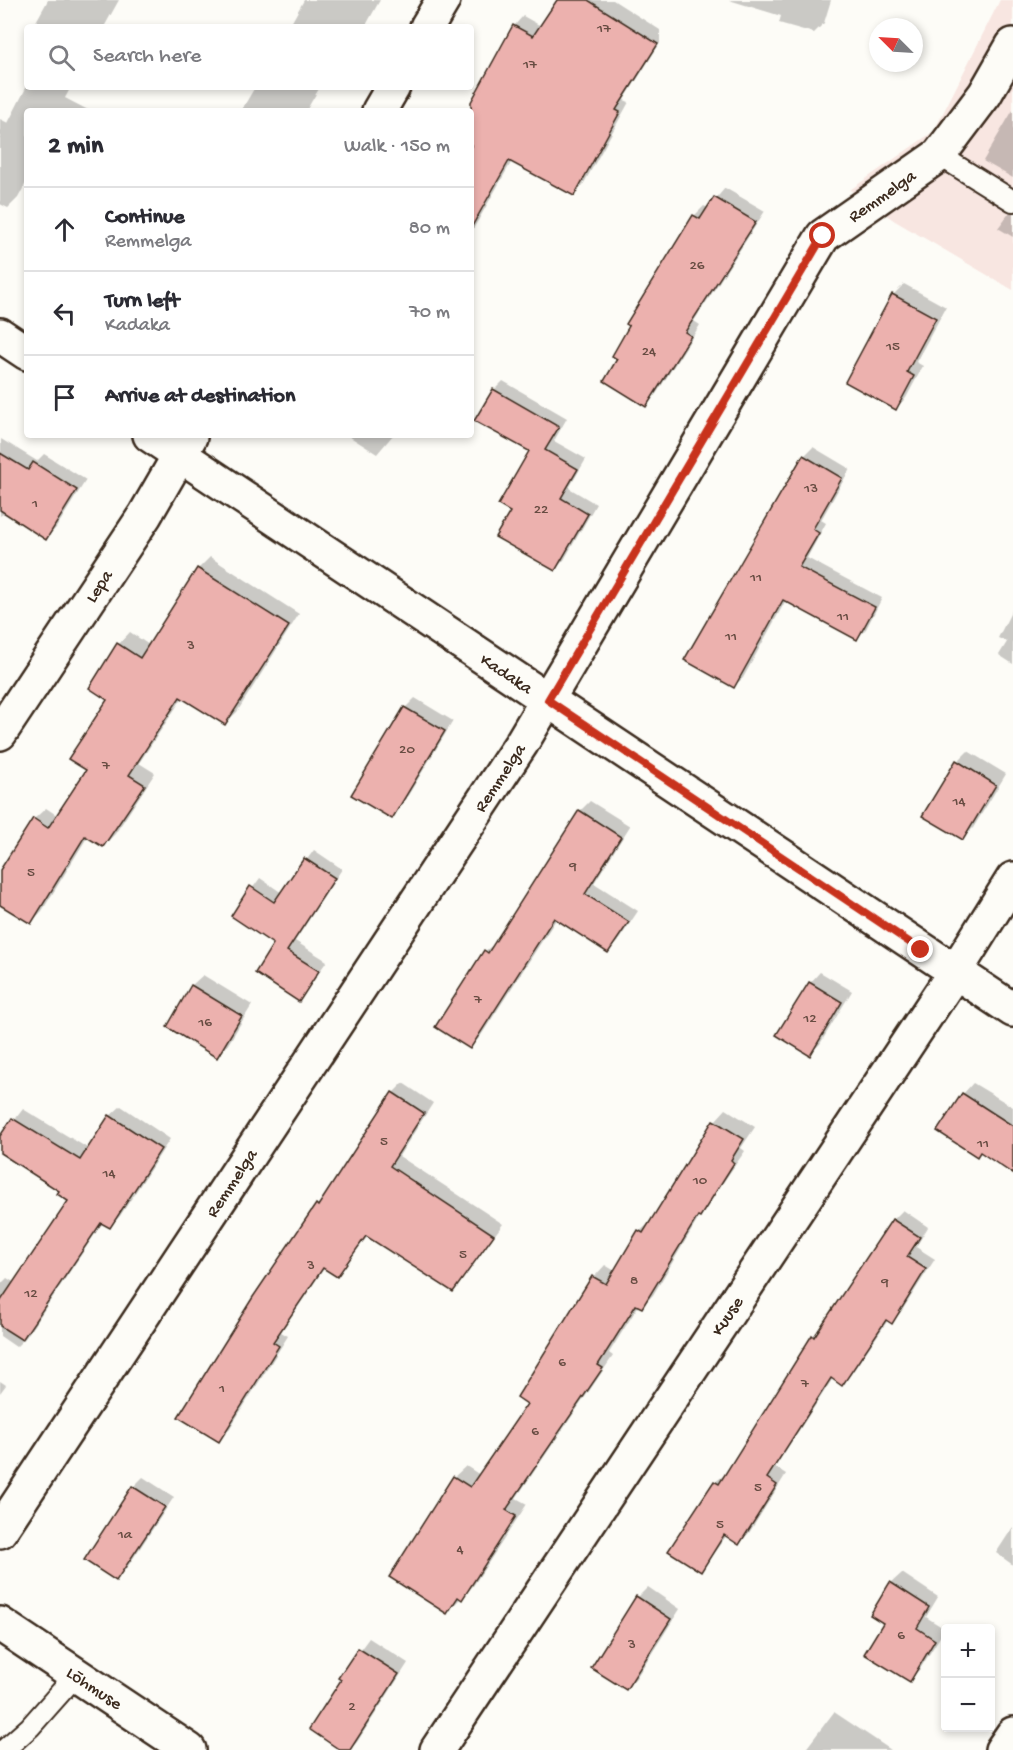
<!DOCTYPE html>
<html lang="en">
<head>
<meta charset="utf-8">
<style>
  body { margin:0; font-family:"Gochi Hand",sans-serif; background:#f7f7f7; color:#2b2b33 }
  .controls { position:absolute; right:18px; bottom:18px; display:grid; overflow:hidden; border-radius:6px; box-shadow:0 3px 9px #0003 }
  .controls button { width:54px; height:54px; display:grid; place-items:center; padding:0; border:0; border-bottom:2px solid #e1e1e2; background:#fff; color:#2b2b33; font:30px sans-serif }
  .compass { position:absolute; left:869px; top:18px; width:54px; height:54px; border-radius:50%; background:#fff; box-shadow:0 3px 9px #0003; rotate:294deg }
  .stop { position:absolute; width:18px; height:18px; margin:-14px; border:4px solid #c8321e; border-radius:50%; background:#fff }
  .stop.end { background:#c8321e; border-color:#fff; box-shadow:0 2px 6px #0008 }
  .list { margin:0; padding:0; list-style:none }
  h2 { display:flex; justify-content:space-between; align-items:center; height:78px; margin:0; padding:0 24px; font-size:26px }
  h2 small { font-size:20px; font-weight:400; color:#7c7c81 }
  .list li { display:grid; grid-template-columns:39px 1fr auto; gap:18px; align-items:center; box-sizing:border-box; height:84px; padding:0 24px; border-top:2px solid #e1e1e2 }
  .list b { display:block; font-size:22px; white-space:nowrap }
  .list p { margin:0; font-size:20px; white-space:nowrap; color:#7c7c81 }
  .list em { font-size:20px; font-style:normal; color:#7c7c81 }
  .icon { flex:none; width:33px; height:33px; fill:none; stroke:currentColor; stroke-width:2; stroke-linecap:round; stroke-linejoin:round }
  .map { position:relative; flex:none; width:1013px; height:1750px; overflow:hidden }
  .search { position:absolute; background:#fff; box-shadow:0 3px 9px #0003; left:24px; top:24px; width:450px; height:66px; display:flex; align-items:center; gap:15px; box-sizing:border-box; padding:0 21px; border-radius:6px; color:#7c7c81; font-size:22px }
  .panel { position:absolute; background:#fff; box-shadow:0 3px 9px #0003; left:24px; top:108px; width:450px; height:330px; border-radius:6px }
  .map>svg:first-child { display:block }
</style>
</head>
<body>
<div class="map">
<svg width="1013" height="1750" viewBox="0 0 1013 1750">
  <rect width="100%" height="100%" fill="#fdfcf7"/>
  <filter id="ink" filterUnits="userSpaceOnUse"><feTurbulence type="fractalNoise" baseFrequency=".0167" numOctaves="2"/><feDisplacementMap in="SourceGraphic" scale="12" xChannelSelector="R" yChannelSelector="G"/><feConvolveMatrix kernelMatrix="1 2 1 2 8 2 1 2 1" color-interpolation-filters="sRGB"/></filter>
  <g filter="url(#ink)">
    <path fill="#f8e6e1" d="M 1000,0 L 1013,0 L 1013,290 L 895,221 L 850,190 L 934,131 Z"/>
    <g fill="#0003">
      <path d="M 48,0 L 119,0 L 104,27 L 33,27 Z"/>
      <path d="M 304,0 L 380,0 L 365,27 L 289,27 Z"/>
      <path d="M 558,0 L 613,0 L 660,30 L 660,43 L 624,100 L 629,102 L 583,185 L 574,195 L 512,161 L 471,233 L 471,111 L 468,111 L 514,26 L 523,16 L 541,26 Z"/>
      <path d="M 729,0 L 831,0 L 824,23 L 814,33 L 779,23 L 781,16 Z"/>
      <path d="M 27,86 L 71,87 L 65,98 L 90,111 L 27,111 L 27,181 L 18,198 L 8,208 L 0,204 L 0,119 L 8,123 Z"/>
      <path d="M 255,87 L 320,87 L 306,111 L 241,111 Z"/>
      <path d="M 1013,110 L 1013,178 L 983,161 Z"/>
      <path d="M 725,188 L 765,211 L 694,321 L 700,325 L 656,394 L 646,405 L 694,216 L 704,206 L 708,208 Z"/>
      <path d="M 1013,208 L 1013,237 L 998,228 Z"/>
      <path d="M 904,284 L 946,307 L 916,362 L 923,366 L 906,398 L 896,408 L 847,381 L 894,294 Z"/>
      <path d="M 503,381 L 567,418 L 554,441 L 586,459 L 569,488 L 596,504 L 564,560 L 555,569 L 531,451 L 494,390 Z"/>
      <path d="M 347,435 L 393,435 L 377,454 Z"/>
      <path d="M 1,439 L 37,461 L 44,454 L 86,480 L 56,528 L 46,538 L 6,512 L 0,516 Z"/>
      <path d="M 813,447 L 850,469 L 821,520 L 826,523 L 807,558 L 882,598 L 866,629 L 857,638 L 786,600 L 743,678 L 734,686 L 804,456 Z"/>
      <path d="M 210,557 L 299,614 L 237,712 L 225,723 L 183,697 L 139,763 L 155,773 L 115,834 L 103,846 L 88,836 L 42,911 L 31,922 L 0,903 L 0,872 L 34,819 L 46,808 L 58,816 L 88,769 L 109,699 L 91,688 L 119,644 L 130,632 L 149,645 L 198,569 Z"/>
      <path d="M 1013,608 L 1013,664 L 999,655 L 1007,642 L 998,638 Z"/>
      <path d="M 415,698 L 453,721 L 401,807 L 392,817 L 405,708 Z"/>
      <path d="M 968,751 L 1006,774 L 973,828 L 963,838 L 958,761 Z"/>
      <path d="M 590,801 L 630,826 L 594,883 L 638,911 L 618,941 L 608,951 L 557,918 L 480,1037 L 470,1047 L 485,951 L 497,942 L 580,811 Z"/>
      <path d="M 314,850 L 342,869 L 295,941 L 327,961 L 299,1000 L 275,944 L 233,915 L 260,878 L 282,893 Z"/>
      <path d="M 820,972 L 852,991 L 820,1044 L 809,1054 L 810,983 Z"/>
      <path d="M 203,975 L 252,1005 L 227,1046 L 216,1056 L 169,1026 L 192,985 Z"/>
      <path d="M 403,1083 L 433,1103 L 399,1156 L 503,1224 L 453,1290 L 368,1236 L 337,1275 L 325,1267 L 281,1332 L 288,1336 L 228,1431 L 218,1440 L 317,1205 L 327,1196 L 393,1093 Z"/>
      <path d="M 973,1083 L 1013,1107 L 1013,1172 L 981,1151 L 939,1131 L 963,1094 Z"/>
      <path d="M 121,1106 L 170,1139 L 120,1216 L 110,1226 L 103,1222 L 26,1337 L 16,1347 L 0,1336 L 0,1285 L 7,1278 L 15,1283 L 70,1200 L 61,1191 L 0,1151 L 0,1139 L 23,1109 L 89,1149 L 110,1116 Z"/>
      <path d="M 726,1109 L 755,1127 L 741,1148 L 745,1151 L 703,1211 L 653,1295 L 642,1306 L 639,1305 L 609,1353 L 613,1356 L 516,1498 L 527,1504 L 473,1586 L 447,1612 L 454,1477 L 466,1466 L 480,1475 L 529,1404 L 519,1397 L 594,1277 L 605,1265 L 615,1271 L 640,1231 L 653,1220 L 715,1121 Z"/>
      <path d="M 903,1210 L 928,1227 L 916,1247 L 935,1259 L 901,1312 L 891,1322 L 888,1320 L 851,1374 L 842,1384 L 833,1378 L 775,1467 L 786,1474 L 749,1533 L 739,1543 L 727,1535 L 701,1570 L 715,1482 L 727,1473 L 813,1336 L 823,1327 L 893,1220 Z"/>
      <path d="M 0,1381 L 6,1385 L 0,1393 Z"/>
      <path d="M 143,1477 L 174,1497 L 126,1569 L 116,1579 L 133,1487 Z"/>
      <path d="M 1013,1527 L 1013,1565 L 996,1553 Z"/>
      <path d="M 902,1573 L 938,1597 L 926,1617 L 945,1629 L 920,1669 L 909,1680 L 885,1622 L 891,1583 Z"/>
      <path d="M 648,1587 L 680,1609 L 636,1678 L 626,1688 L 638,1597 Z"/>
      <path d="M 369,1638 L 408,1663 L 357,1742 L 349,1750 L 343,1750 L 343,1679 L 340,1677 Z"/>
      <path d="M 834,1712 L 891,1750 L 805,1750 Z"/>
    </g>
    <g fill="#ecb1ae" stroke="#3b2a1e" stroke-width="1.5">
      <path d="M 557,0 L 588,0 L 658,44 L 616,110 L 620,112 L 574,196 L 509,161 L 471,228 L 471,102 L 513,25 L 533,36 Z"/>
      <path d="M 714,197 L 756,222 L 685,332 L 691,336 L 646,407 L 604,381 L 617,359 L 612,356 L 629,326 L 626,324 L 693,215 L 700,219 Z"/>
      <path d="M 892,294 L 936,318 L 907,372 L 914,376 L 896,410 L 845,382 Z"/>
      <path d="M 493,389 L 559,427 L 545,450 L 578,469 L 561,498 L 588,514 L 555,571 L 495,537 L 510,512 L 498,505 L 529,451 L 474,421 Z"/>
      <path d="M 0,453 L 28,470 L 33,462 L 77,490 L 46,540 L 0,510 Z"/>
      <path d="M 803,455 L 842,478 L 813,529 L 819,533 L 799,567 L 875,607 L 857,640 L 783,600 L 734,688 L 684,660 Z"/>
      <path d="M 197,568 L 289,626 L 225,725 L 180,697 L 129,775 L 145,785 L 103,847 L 85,836 L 31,924 L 0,905 L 0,870 L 33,818 L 48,828 L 86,770 L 68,759 L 107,700 L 89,688 L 117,643 L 140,658 Z"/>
      <path d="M 404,707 L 445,731 L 392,819 L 351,795 Z"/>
      <path d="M 956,760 L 996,785 L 963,840 L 922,816 Z"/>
      <path d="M 579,810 L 621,837 L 585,894 L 629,922 L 608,953 L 554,918 L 470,1049 L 435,1027 L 484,950 L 488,953 Z"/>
      <path d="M 304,858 L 335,878 L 287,951 L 319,971 L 299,1002 L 255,973 L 273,944 L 231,916 L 250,886 L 274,902 Z"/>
      <path d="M 809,982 L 842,1002 L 810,1056 L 776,1035 Z"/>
      <path d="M 191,985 L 242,1016 L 217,1058 L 167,1027 Z"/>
      <path d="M 392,1092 L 424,1113 L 390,1166 L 494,1235 L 453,1292 L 366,1236 L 337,1277 L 323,1268 L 273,1342 L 279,1346 L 219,1442 L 178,1417 L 253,1297 L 316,1204 L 318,1206 Z"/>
      <path d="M 962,1093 L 1013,1126 L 1013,1174 L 980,1152 L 977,1157 L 937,1131 Z"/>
      <path d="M 109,1115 L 161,1149 L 110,1228 L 101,1223 L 22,1340 L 0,1326 L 0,1302 L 68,1201 L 57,1194 L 59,1191 L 0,1153 L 0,1136 L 12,1118 L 80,1160 Z"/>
      <path d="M 713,1120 L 744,1139 L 731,1160 L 734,1163 L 700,1217 L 698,1216 L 642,1308 L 636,1305 L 598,1365 L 603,1368 L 506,1510 L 516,1516 L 462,1600 L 458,1597 L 447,1614 L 389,1577 L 453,1476 L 470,1487 L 527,1404 L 517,1397 L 592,1276 L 606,1284 L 638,1230 L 643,1233 Z"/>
      <path d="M 892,1219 L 920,1237 L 907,1257 L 926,1269 L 892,1324 L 886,1320 L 842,1386 L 831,1378 L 767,1478 L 777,1485 L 739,1545 L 724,1535 L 701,1572 L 668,1551 L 714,1481 L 719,1484 L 812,1335 L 814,1337 Z"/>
      <path d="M 132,1486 L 165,1507 L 116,1581 L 84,1560 Z"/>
      <path d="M 890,1582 L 929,1607 L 917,1628 L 935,1640 L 910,1682 L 864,1654 L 883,1623 L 870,1615 Z"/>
      <path d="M 636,1596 L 671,1619 L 626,1690 L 591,1668 Z"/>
      <path d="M 358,1648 L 399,1674 L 350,1750 L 340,1750 L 309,1729 L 341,1680 L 338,1678 Z"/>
    </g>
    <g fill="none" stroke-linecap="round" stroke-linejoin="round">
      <defs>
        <g id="lane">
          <path d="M 939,155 L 1013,201"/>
          <path d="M 4,1750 L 30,1727 L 76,1675"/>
        </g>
        <g id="street">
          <path d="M 427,27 L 443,0"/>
          <path d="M 379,111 L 393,87"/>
          <path d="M 0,335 L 27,353"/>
          <path id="s1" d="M 150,435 L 1013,1010"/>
          <path id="s2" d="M 0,733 L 145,515 L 190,437"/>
          <path id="s3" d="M 0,1531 L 521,744 L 823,236 L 939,155 L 985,94 L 1013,45"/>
          <path id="s4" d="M 0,1624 L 189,1750"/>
          <path id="s5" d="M 437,1750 L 955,972 L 1013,879"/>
          <path d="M 1002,1750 L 1013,1734"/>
        </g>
      </defs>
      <use href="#lane" stroke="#3b2a1e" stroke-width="24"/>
      <use href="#street" stroke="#3b2a1e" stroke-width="38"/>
      <use href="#lane" stroke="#fdfcf7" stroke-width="20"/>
      <use href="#street" stroke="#fdfcf7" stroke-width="33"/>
    </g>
  </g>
  <g fill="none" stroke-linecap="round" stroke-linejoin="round" filter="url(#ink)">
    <path stroke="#c8321e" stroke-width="8" d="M 823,236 L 548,700 L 921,950"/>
  </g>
  <g text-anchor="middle" stroke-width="4.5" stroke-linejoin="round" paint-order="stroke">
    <g font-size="15" fill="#674c42">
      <text x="604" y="32">17</text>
      <text x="530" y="68">17</text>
      <text x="697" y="269">26</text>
      <text x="893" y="350">15</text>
      <text x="649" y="355">24</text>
      <text x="811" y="492">13</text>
      <text x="35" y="507">1</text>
      <text x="541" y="513">22</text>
      <text x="756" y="581">11</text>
      <text x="843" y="620">11</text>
      <text x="731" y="640">11</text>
      <text x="191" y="649">3</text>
      <text x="407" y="753">20</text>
      <text x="106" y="769">7</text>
      <text x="959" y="805">14</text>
      <text x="573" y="870">9</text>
      <text x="31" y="876">5</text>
      <text x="478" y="1003">7</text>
      <text x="810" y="1022">12</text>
      <text x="205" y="1026">16</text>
      <text x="384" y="1145">5</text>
      <text x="983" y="1147">11</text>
      <text x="109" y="1177">14</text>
      <text x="700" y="1184">10</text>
      <text x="463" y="1258">5</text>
      <text x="311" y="1269">3</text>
      <text x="634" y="1284">8</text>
      <text x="885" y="1286">9</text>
      <text x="31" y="1297">12</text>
      <text x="562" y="1366">6</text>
      <text x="805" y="1387">7</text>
      <text x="222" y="1392">1</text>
      <text x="535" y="1435">6</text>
      <text x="758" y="1491">5</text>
      <text x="720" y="1528">5</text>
      <text x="125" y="1538">1a</text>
      <text x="460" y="1553">4</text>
      <text x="901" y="1639">6</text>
      <text x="632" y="1648">3</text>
      <text x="352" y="1710">2</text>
    </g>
    <g font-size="18" fill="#3b2a1e" stroke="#fdfcf7">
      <text dy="6" stroke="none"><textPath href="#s3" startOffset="1606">Remmelga</textPath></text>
      <text dy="6" stroke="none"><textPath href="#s2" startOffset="177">Lepa</textPath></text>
      <text dy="6" stroke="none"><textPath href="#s1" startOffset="429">Kadaka</textPath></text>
      <text dy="6" stroke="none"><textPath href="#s3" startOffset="904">Remmelga</textPath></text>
      <text dy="6" stroke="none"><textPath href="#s3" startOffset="418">Remmelga</textPath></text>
      <text dy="6" stroke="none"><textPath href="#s5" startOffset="522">Kuuse</textPath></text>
      <text dy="6" stroke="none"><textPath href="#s4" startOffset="114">Lõhmuse</textPath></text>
    </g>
  </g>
</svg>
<div class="controls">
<button>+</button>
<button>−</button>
</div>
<svg class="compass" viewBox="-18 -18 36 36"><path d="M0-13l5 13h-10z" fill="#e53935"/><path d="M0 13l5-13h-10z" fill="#7c7c81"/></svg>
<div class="stop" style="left:823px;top:236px"></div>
<div class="stop end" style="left:921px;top:950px"></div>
<div class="search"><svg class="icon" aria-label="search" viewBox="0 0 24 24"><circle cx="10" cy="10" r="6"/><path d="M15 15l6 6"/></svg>Search here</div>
<section class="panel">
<h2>2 min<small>Walk · 150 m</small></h2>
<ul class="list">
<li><svg class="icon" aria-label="ahead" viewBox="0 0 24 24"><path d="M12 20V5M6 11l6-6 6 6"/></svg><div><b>Continue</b><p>Remmelga</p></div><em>80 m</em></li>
<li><svg class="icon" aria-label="left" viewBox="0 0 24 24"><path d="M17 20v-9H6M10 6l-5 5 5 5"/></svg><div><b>Turn left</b><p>Kadaka</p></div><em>70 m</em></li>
<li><svg class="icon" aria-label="arrive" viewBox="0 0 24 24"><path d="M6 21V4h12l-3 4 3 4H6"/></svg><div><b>Arrive at destination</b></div></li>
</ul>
</section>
</div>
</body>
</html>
